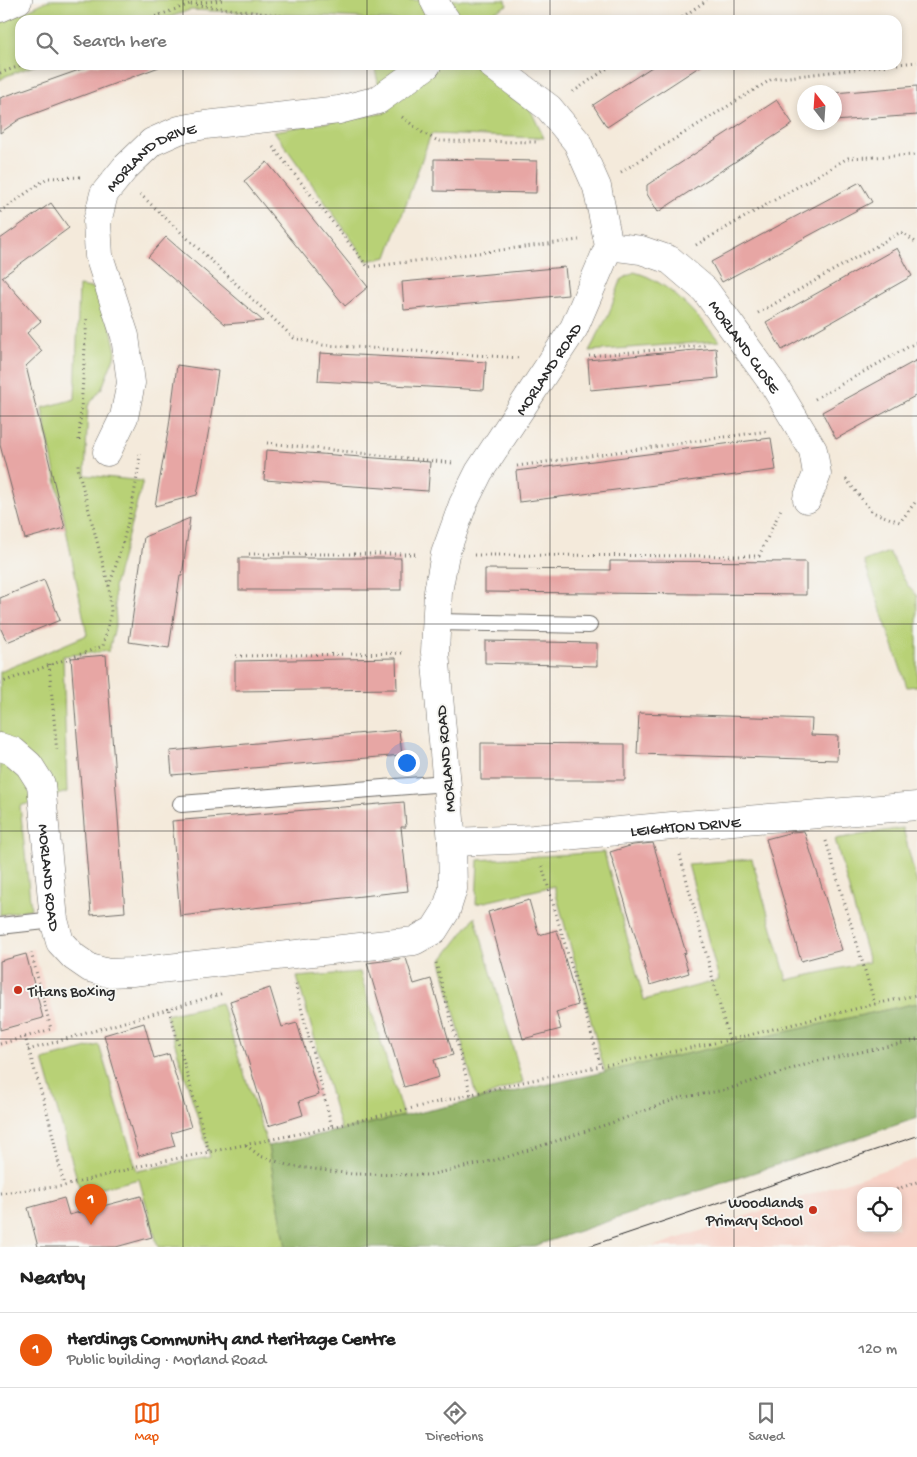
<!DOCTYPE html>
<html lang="en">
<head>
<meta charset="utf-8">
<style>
  body { margin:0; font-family:"Gochi Hand",sans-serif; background:#f6f6f6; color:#222 }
  .controls { position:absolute; right:15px; bottom:15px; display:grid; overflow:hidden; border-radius:10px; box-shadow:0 2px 8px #0003 }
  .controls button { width:45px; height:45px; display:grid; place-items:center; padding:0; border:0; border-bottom:1px solid #e0e0e0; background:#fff; color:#222; font:25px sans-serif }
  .compass { position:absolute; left:797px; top:85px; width:45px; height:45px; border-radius:50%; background:#fff; box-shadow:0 2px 8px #0003; rotate:343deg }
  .you { position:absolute; left:406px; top:762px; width:18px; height:18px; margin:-12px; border:4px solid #fff; border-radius:50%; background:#1a73e8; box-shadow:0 0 0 8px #1a73e833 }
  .badge { display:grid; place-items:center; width:32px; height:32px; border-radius:50%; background:#ea580c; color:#fff; font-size:16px; font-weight:700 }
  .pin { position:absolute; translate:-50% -41px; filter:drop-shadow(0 1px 2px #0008) }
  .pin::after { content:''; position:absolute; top:26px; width:18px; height:15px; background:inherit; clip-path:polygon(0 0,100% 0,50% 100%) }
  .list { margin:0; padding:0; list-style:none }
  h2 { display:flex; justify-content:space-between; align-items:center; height:65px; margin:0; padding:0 20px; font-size:21px }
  h2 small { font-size:16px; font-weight:400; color:#767676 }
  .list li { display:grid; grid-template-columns:32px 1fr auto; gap:15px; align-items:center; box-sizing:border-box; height:75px; padding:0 20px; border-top:1px solid #e0e0e0 }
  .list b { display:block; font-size:19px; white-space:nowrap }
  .list p { margin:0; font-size:16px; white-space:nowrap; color:#767676 }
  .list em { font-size:16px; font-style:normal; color:#767676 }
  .icon { flex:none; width:28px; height:28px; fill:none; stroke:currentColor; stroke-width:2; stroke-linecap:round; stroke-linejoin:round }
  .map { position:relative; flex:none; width:917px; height:1247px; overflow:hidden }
  .search { position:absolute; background:#fff; box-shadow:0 2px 8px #0003; left:15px; right:15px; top:15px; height:55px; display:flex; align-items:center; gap:12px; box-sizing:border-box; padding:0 18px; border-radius:15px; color:#767676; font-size:19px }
  .sheet { height:140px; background:#fff }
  nav { display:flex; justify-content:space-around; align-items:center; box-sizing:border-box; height:70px; border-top:1px solid #e0e0e0; background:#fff; font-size:14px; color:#767676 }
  nav a { display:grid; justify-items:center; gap:2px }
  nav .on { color:#ea580c }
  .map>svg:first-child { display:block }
</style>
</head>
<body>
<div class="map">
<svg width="917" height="1247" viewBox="0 0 917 1247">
  <rect width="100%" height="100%" fill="#f6f6f2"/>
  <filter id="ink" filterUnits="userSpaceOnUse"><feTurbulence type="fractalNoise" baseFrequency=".02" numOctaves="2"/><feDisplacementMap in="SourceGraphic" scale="10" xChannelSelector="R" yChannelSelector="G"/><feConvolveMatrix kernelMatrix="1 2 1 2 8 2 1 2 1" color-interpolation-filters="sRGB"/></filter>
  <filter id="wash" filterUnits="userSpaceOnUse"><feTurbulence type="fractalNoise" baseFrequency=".0096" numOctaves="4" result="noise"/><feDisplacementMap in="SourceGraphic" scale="20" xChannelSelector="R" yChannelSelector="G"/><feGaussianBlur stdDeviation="1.12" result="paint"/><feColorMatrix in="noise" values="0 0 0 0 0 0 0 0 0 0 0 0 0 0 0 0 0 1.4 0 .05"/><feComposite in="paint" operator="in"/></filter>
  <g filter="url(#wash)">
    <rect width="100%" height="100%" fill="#f4eadb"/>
    <g fill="#f7d1c6" fill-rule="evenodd">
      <path d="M 33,949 L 60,1033 L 0,1049 L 0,957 Z"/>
      <path d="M 917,1159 L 917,1247 L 652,1247 ZM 861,1191 L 898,1191 L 898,1228 L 861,1228 Z"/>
    </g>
    <g fill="#b8d176" stroke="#727e50">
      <path d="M 49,0 L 506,0 L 507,5 L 486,16 L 488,20 L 363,20 L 362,18 L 190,10 L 162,20 L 20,20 L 20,65 L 36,65 L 6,76 L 0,80 L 0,23 Z"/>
      <path d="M 374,65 L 509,65 L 544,138 L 431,134 L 387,257 L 367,261 L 274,131 L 385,113 Z"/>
      <path d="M 634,272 C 670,281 695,315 720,341 L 589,351 L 609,314 L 621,280 Z"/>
      <path d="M 79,286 L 103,290 L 116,352 L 102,388 L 88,406 L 85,475 L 143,481 L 114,587 L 116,622 L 109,651 L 63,656 L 67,792 L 20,806 L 31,909 L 0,915 L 0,672 L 87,635 L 42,408 L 75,399 Z"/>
      <path d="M 889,552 L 908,586 L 917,596 L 917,686 L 907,687 L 864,561 Z"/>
      <path d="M 903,828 L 917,884 L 917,1003 L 605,1072 L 554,886 L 476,904 L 478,860 L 604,852 L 644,1000 L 719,980 L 688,864 L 752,859 L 787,980 L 869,962 L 835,839 Z"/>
      <path d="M 475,917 L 523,1082 L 477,1100 L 441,961 Z"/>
      <path d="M 360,972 L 403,1116 L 341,1130 L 297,977 Z"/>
      <path d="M 221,1003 L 268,1146 L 286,1247 L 158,1247 L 139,1179 L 81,1193 L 43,1060 L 99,1045 L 137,1171 L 210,1157 L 166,1015 Z"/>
    </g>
    <path fill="#92b367" stroke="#5e6f49" d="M 917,1003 L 917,1118 L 531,1247 L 286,1247 L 268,1146 Z"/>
    <g id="blocks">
      <g fill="#e7a6a4">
        <path d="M 93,65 L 158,65 L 159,67 L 20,119 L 0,133 L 0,98 Z"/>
        <path d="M 655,65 L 702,65 L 607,127 L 593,105 Z"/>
        <path d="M 917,86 L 917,115 L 834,121 L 834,93 Z"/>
        <path d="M 777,100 L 793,124 L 658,212 L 647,194 L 647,185 Z"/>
        <path d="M 434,159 L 537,161 L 536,193 L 434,191 Z"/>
        <path d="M 267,162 L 368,287 L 345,306 L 244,181 Z"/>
        <path d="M 860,182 L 872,202 L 722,282 L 711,262 Z"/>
        <path d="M 51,203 L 69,228 L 2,277 L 41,321 L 27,333 L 42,351 L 26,366 L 65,528 L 25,539 L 0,445 L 0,239 Z"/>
        <path d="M 166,237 L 191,259 L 263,321 L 225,324 L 148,257 Z"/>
        <path d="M 897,248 L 912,276 L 782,350 L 766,322 Z"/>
        <path d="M 565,267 L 568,295 L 404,310 L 402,282 Z"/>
        <path d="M 716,348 L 719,378 L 590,390 L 588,360 Z"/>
        <path d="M 320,353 L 486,362 L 484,390 L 318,381 Z"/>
        <path d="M 917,360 L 917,395 L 836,439 L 822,412 Z"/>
        <path d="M 177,365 L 218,371 L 209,429 L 197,495 L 155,506 L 169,426 Z"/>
        <path d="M 771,438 L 776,470 L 519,502 L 516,471 Z"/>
        <path d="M 266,450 L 430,462 L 428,491 L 264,480 Z"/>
        <path d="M 190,518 L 182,576 L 180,576 L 169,648 L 129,642 L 144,537 Z"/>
        <rect x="239" y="558" width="162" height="32"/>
        <path d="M 610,561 L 806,562 L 806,595 L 485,592 L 485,569 L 610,570 Z"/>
        <path d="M 44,580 L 60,620 L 7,642 L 0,627 L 0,598 Z"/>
        <path d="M 485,641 L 597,643 L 597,666 L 485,663 Z"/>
        <path d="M 106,655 L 125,912 L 91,915 L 71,658 Z"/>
        <path d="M 396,658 L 397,689 L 235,691 L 235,661 Z"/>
        <path d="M 639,713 L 812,719 L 811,735 L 838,736 L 837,760 L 637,754 Z"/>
        <path d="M 399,730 L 402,755 L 172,775 L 170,751 Z"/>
        <path d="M 481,743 L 625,744 L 625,780 L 481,780 Z"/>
        <path d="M 404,802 L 406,827 L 401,827 L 408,891 L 180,916 L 172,821 Z"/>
        <path d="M 804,831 L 842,950 L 801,961 L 766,839 L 792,832 Z"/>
        <path d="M 653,843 L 686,953 L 683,954 L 689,973 L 650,985 L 610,852 L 633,845 Z"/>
        <path d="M 529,900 L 539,935 L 557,930 L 578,1005 L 556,1012 L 561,1029 L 523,1039 L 488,912 Z"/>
        <path d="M 26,954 L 43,1018 L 0,1030 L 0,961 Z"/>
        <path d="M 406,958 L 414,984 L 431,979 L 453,1055 L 434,1060 L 439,1077 L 404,1087 L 367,963 Z"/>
        <path d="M 270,988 L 282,1027 L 297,1023 L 319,1095 L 299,1101 L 303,1115 L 268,1126 L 230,1001 Z"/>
        <path d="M 144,1023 L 154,1058 L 169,1054 L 191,1127 L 171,1133 L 175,1146 L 139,1156 L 104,1035 Z"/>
        <path d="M 141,1196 L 152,1237 L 116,1247 L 38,1247 L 28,1208 L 64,1198 L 69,1215 Z"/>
      </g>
    </g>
  </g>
  <g filter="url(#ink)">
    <use href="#blocks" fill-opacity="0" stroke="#716e69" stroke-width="1"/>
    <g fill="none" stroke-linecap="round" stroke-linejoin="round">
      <defs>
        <g id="service">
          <path d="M 436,622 L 589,625"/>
          <path d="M 181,804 L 446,783"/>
          <path d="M 0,926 L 54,920"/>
        </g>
        <g id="minor">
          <path d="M 434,0 L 440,12 L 446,20"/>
          <path d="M 0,8 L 18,0"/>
          <path id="s1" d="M 609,246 L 641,250 L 670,260 L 705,290 L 774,385 L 813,450 L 817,474 L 807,499"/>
          <path id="s2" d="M 107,452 L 124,417 L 131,383 L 125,336 L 99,256 L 97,222 L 104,194 L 125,168 L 152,142 L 179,130 L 205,125 L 339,110 L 378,100 L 427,65"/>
          <path id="s3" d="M 0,747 L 13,751 L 29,765 L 41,784 L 54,920 L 60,942 L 74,957 L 90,968 L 108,973 L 132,972 L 414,941 L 434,930 L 446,911 L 453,889 L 452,842 L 435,652 L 438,592 L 445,554 L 463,504 L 479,472 L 574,328 L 609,246 L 597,187 L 577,142 L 549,108 L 492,65"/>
          <path id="s4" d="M 452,842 L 533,839 L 672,826 L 917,806"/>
        </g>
      </defs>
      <use href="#service" stroke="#716e69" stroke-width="18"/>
      <use href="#minor" stroke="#716e69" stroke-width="29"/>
      <g stroke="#716e69" stroke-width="3" stroke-dasharray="1 4" stroke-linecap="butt">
        <path d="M 189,0 L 190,4 L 314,20"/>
        <path d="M 196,3 L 223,0"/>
        <path d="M 146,20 L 190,4"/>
        <path d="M 678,20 L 707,0"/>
        <path d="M 897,64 L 917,62"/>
        <path d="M 0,73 L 23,65"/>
        <path d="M 573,92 L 612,65"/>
        <path d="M 402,117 L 423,133 L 438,141 L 539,142"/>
        <path d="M 273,147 L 368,267 L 579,240"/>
        <path d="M 621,172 L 772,79 L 889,65"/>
        <path d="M 140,194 L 294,338 L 323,345 L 521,358"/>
        <path d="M 0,212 L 47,178 L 81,177"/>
        <path d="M 696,245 L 848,158 L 917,155"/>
        <path d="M 758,313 L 901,232 L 917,243"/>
        <path d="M 589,356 L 708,345"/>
        <path d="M 815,399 L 917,342"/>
        <path d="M 79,440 L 87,316"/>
        <path d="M 267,443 L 453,463"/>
        <path d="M 517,466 L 768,431"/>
        <path d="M 846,479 L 872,512 L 900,522 L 917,500"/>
        <path d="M 249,554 L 416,554"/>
        <path d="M 474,555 L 759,556 L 781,509"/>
        <path d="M 109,586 C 124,543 135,500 140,454"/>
        <path d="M 236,656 L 406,653"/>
        <path d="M 49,664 L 57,753"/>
        <path d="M 0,683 L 103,646 L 111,612 L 109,587 L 78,469 L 78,461"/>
        <path d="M 826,841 L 875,1004"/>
        <path d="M 680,855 L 729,1040"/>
        <path d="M 542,866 L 601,1067"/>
        <path d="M 436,963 L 471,1095"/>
        <path d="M 295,984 L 332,1127"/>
        <path d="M 169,1010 L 209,1152"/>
        <path d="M 25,1037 L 51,1029 L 31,952"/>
        <path d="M 0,1044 L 25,1037 L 49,1119 L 64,1186"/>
        <path d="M 28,1050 L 224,993"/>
        <path d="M 246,1145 L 260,1156 L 291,1166 L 352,1174 L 429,1175 L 504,1158 L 617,1121 L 679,1098 L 725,1090 L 814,1062 L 917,1040"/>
        <path d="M 892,1191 L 917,1182"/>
        <path d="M 0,1193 L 64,1186 L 145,1165 L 332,1127 L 523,1082 L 729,1040 L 875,1004 L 917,995"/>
      </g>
      <use href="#service" stroke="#fff" stroke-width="16"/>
      <use href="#minor" stroke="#fff" stroke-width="28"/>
      <path stroke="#2b2b2b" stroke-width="1" d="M 587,1247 L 917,1136"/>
    </g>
  </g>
  <path fill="none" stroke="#2b2b2b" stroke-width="1" stroke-opacity="0.55" d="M 183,0 L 183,20M 367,0 L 367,20M 550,0 L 550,20M 734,0 L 734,20M 183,65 L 183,1247M 367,65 L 367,1247M 550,65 L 550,1247M 734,65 L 734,1247M 0,208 L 917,208M 0,416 L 917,416M 0,624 L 917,624M 0,831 L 917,831M 0,1039 L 917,1039"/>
  <g fill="#c8321e" stroke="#f6f6f2" stroke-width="2">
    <circle cx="18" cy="990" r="5"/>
    <circle cx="813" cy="1210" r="5"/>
  </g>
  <g text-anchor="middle" stroke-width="4" stroke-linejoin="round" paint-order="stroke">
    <g font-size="16" fill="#2b2b2b" stroke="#f6f6f2">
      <text dy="6" stroke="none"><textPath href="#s2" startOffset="330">MORLAND DRIVE</textPath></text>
      <text dy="6" stroke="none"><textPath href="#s1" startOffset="178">MORLAND CLOSE</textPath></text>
      <text dy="6" stroke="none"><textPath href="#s3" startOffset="1201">MORLAND ROAD</textPath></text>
      <text transform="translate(444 759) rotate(-95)" y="6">MORLAND ROAD</text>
      <text dy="6" stroke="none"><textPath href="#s4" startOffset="234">LEIGHTON DRIVE</textPath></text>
      <text dy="6" stroke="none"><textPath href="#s3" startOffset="151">MORLAND ROAD</textPath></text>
    </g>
    <g font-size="16" fill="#2b2b2b" stroke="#f6f6f2" text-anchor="start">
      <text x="28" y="996">Titans Boxing</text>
      <text x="803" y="1207" text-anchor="end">Woodlands<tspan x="803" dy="18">Primary School</tspan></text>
    </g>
  </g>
</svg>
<div class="controls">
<button><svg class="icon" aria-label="locate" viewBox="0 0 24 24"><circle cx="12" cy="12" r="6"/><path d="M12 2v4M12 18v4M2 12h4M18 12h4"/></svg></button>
</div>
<svg class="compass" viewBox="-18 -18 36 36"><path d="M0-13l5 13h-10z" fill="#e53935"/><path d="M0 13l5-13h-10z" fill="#767676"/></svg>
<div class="you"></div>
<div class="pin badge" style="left:91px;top:1225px">1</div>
<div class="search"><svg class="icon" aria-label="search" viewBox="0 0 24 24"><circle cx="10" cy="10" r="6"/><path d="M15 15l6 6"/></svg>Search here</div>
</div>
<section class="sheet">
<h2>Nearby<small></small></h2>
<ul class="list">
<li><span class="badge">1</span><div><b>Herdings Community and Heritage Centre</b><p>Public building · Morland Road</p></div><em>120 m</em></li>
</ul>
</section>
<nav>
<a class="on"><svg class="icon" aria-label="map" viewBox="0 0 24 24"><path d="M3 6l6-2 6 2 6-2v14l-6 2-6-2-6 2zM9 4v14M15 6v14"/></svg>Map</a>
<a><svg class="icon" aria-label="directions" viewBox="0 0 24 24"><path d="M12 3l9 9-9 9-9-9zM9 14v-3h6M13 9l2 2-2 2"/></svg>Directions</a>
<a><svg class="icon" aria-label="saved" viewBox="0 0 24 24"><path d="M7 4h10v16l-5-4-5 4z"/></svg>Saved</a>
</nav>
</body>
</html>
